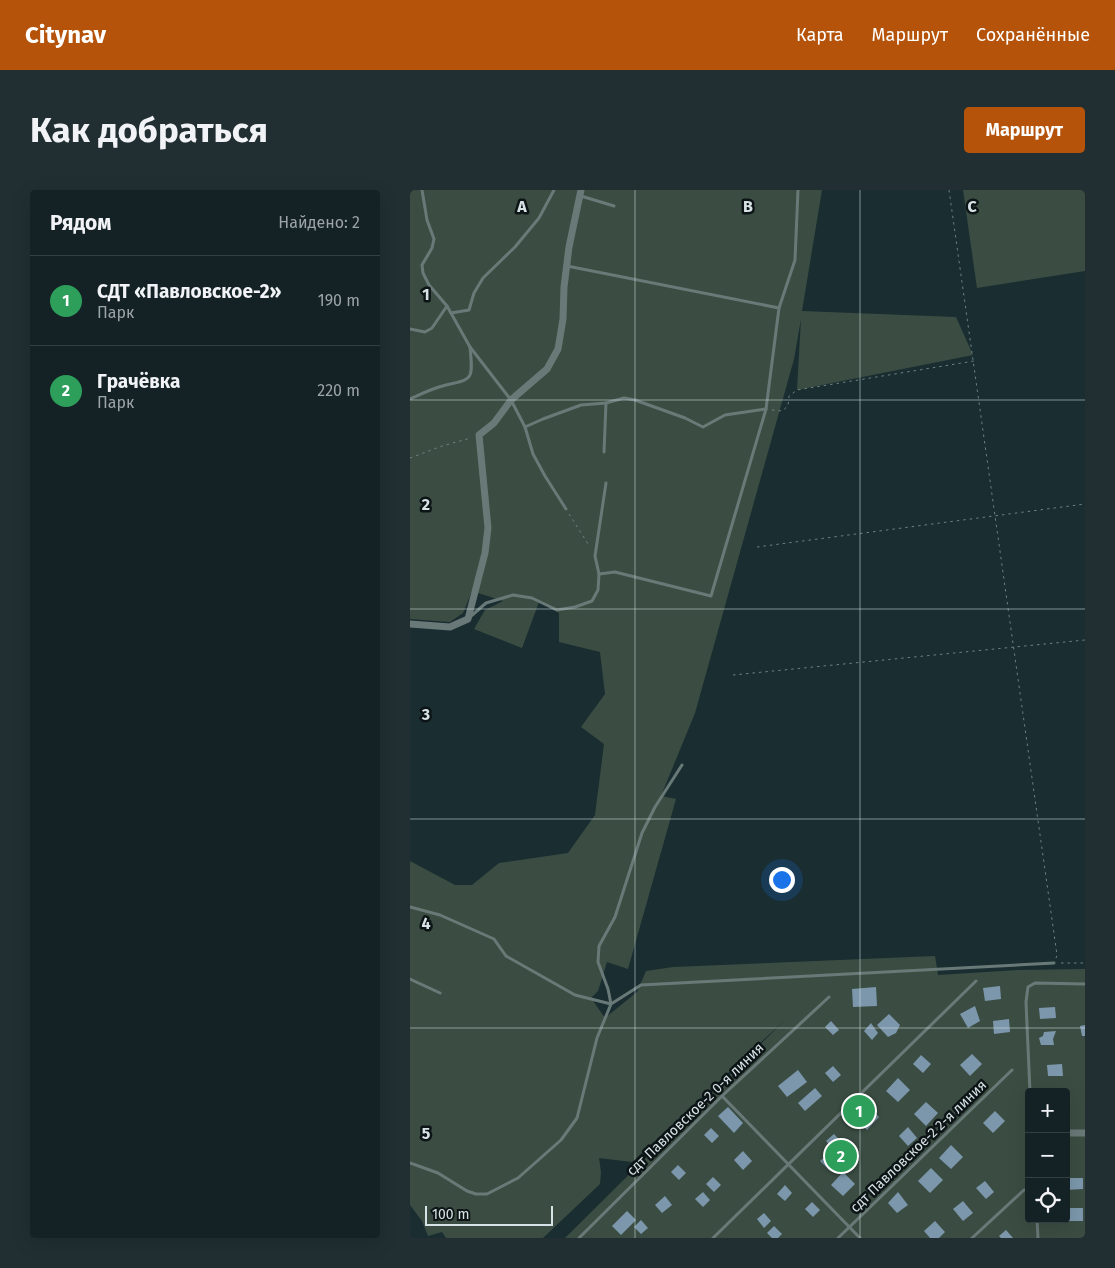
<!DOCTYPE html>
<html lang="ru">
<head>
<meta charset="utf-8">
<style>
  body { margin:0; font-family:"Fira Sans",sans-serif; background:#212f32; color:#f1f3f6 }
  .controls { position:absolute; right:15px; bottom:15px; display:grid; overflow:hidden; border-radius:5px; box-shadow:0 5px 20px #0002 }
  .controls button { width:45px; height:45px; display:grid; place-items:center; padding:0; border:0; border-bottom:1px solid #333f43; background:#142226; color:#f1f3f6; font:25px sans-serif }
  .scale { position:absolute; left:15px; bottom:12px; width:128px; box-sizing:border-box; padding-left:5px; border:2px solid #d6e2e5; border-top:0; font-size:14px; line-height:18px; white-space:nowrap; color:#d6e2e5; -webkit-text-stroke:4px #0c1416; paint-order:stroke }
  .you { position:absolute; left:371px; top:689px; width:18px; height:18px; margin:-12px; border:4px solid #fff; border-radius:50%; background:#1a73e8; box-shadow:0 0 0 8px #1a73e833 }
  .badge { display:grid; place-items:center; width:32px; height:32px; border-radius:50%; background:#b45309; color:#fff; font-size:16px; font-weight:700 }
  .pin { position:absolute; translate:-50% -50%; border:2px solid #fff; box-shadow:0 1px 5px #0006 }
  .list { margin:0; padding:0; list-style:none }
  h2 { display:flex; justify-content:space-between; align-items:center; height:65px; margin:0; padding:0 20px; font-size:21px }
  h2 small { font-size:16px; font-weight:400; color:#9da4a7 }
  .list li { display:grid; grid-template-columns:32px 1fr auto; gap:15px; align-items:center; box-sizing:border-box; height:90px; padding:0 20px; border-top:1px solid #333f43 }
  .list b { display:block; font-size:19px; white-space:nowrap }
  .list p { margin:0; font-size:16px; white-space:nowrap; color:#9da4a7 }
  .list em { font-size:16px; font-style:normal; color:#9da4a7 }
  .icon { flex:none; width:28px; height:28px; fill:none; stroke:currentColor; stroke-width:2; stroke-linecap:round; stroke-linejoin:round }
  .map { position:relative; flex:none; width:675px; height:1048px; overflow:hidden; border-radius:5px }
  header { display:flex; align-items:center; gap:30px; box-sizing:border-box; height:70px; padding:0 25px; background:#b45309; color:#fff }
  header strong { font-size:24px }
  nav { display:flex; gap:28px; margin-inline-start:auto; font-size:18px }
  .intro { display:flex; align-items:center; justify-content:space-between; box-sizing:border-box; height:120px; padding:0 30px }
  h1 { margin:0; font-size:35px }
  .button { padding:12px 22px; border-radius:5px; background:#b45309; color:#fff; font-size:18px; font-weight:700 }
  main { display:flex; gap:30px; padding:0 30px }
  aside { flex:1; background:#142226; border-radius:5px; box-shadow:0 5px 20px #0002 }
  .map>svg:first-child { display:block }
</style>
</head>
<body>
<header>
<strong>Citynav</strong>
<nav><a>Карта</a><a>Маршрут</a><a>Сохранённые</a></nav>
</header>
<div class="intro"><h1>Как добраться</h1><a class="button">Маршрут</a></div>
<main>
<aside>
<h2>Рядом<small>Найдено: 2</small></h2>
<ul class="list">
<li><span class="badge" style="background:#2e9e5b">1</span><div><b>СДТ «Павловское-2»</b><p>Парк</p></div><em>190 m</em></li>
<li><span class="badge" style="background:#2e9e5b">2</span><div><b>Грачёвка</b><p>Парк</p></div><em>220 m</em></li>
</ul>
</aside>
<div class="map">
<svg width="675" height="1048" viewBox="0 0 675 1048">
  <rect width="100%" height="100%" fill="#1a2e32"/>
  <g fill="#3b4d42" fill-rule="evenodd">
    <path d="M 0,0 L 412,0 L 392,121 L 546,127 L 563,165 L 387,200 L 391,129 L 384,169 L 285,523 L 251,606 L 266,609 L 218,779 L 197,772 L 188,801 L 181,808 L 195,828 L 227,802 L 236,781 L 263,777 L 525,766 L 528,785 L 608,780 L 675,779 L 675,1048 L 155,1048 L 376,829 L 222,972 L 189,968 L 191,982 L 190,994 L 133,1048 L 36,1048 L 32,1042 L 18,1046 L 12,1031 L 0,1015 L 0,671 L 45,695 L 62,695 L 89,673 L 158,663 L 185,625 L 194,554 L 171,537 L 195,504 L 190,462 L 149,452 L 149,423 L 129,412 L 112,458 L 64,439 L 75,420 L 93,411 L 62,401 L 53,423 L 40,432 L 0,429 ZM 619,902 L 656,902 L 656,1029 L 619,1029 Z"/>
    <path d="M 553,0 L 675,0 L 675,81 L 567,98 Z"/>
  </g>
  <g fill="#7c97ac">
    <path d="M 590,796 L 591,809 L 575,811 L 573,798 Z"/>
    <path d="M 466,797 L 467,816 L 443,817 L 442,799 Z"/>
    <path d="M 565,816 L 570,831 L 558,838 L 550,824 Z"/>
    <path d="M 645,817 L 646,828 L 630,829 L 629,818 Z"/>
    <path d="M 479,824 L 490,835 L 486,843 L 478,847 L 467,835 Z"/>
    <path d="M 599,829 L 600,842 L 584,844 L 583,831 Z"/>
    <path d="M 421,831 L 429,840 L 423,845 L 415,837 Z"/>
    <path d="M 461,833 L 468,843 L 462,850 L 454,841 Z"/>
    <path d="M 675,835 L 675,846 L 672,846 L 670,836 Z"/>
    <path d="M 646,841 L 643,849 L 644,855 L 631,855 L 629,848 L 633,846 L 634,842 Z"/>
    <path d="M 562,864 L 572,874 L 560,886 L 550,875 Z"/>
    <path d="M 511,865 L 521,874 L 513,883 L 503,874 Z"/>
    <path d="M 652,874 L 653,886 L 638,886 L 637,875 Z"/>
    <path d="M 423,876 L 431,885 L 423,892 L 415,883 Z"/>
    <path d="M 388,880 L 397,892 L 377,907 L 368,896 Z"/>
    <path d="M 488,888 L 500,900 L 488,912 L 476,901 Z"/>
    <path d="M 405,898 L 412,906 L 395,921 L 388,913 Z"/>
    <path d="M 516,912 L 528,923 L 516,936 L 504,924 Z"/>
    <path d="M 457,915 L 469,927 L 457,940 L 445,928 Z"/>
    <path d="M 318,917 L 333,933 L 324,943 L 308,926 Z"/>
    <path d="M 585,921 L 595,931 L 583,943 L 573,933 Z"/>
    <path d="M 498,937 L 507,948 L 498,956 L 489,946 Z"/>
    <path d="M 301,938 L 309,946 L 302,953 L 294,945 Z"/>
    <path d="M 424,944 L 433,954 L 426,962 L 416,951 Z"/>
    <path d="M 541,955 L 553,967 L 541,979 L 529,968 Z"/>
    <path d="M 333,961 L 342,971 L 333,980 L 324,970 Z"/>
    <path d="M 420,962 L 430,973 L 420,981 L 410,971 Z"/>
    <path d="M 268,975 L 276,983 L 269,990 L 261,982 Z"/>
    <path d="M 521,978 L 533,990 L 520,1003 L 508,991 Z"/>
    <path d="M 433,982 L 445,994 L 433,1006 L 421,995 Z"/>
    <path d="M 303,987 L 311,995 L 304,1002 L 296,994 Z"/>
    <path d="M 656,988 L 673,988 L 673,999 L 656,1000 Z"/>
    <path d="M 575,991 L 584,1002 L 576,1009 L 566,998 Z"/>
    <path d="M 375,995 L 382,1003 L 375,1011 L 367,1004 Z"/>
    <path d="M 293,1002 L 300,1010 L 293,1017 L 285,1009 Z"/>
    <path d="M 488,1002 L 498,1015 L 487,1023 L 478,1013 Z"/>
    <path d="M 255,1006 L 262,1015 L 252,1023 L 245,1015 Z"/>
    <path d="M 553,1011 L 563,1023 L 553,1031 L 543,1019 Z"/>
    <path d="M 402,1012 L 410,1020 L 403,1027 L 395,1019 Z"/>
    <path d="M 656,1018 L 673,1018 L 673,1031 L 651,1031 L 651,1029 L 656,1029 Z"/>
    <path d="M 217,1021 L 226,1030 L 211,1045 L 202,1036 Z"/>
    <path d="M 354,1023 L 361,1031 L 354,1038 L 347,1029 Z"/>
    <path d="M 231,1030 L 238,1038 L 231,1044 L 224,1037 Z"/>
    <path d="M 525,1031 L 535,1042 L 529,1048 L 520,1048 L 514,1041 Z"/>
    <path d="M 364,1036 L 372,1044 L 368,1048 L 362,1048 L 357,1043 Z"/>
    <path d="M 596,1040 L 603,1048 L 591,1048 L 589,1046 Z"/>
  </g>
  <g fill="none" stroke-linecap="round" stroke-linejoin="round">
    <g stroke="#6f7f83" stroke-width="1" stroke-dasharray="2.5 4" stroke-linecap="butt">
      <path d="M 539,0 L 647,765 L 646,768"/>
      <path d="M 362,220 L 372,221 L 378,216 L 379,206 L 387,200 L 564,171"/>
      <path d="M 0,268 L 32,256 L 61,248"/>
      <path d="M 159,324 L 180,357"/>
      <path d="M 347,357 L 675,314"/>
      <path d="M 323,485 L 675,450"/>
      <path d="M 651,773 L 675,773"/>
    </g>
    <g stroke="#697977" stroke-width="3">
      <path d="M 12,0 L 17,30 L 24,49 L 22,58 L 12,75 L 13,83 L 19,95 L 37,116 L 60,157 L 101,210 L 115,237 L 123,264 L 135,286 L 156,319"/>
      <path d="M 171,6 L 204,16"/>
      <path d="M 157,76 L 369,118"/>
      <path d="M 41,123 L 59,120 L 64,103 L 73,88 L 105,57 L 129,28 L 144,0"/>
      <path d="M 0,139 L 15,142 L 22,138 L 37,116"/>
      <path d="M 0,209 C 9,205 19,200 29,197 C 61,188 64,195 60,157"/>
      <path d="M 115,237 L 133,229 L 171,215 L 196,213 L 214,208 L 225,210 L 275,228 L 293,237 L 315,225 L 356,219"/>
      <path d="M 194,262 L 196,213"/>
      <path d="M 189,384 L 205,382 L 301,406 L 356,219 L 369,118 L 385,70 L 388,0"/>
      <path d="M 60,427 L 76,413 L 103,405 L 122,408 L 147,420 L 165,417 L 182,411 L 188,400 L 189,384 L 185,366 L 196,293"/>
      <path d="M 0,717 L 30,725 L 84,749 L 96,766 L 165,805 L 201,814 L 231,795 L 644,773"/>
      <path d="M 0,789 L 30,803"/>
      <path d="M 620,902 L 616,812 L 618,797 L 625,793 L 675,794"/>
      <path d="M 312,906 L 450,1048"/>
      <path d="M 0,973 L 28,983 L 57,1001 L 66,1004 L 77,1004 L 108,988 L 151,950 L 167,928 L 187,848 L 201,814 L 198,799 L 188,772 L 189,756 L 205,727 L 232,643 L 245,617 L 272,575"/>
      <path d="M 627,1029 L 628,1048"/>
      <path d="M 169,1048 L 312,906 L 419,807"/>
      <path d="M 303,1048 L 566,791"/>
      <path d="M 428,1048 L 602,880"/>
      <path d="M 562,1048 L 614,1000"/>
    </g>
    <g stroke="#697977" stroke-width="7">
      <path d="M 0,434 L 40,437 L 58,429 L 75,363 L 78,338 L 69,245 L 84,233 L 101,210 L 137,179 L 148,159 L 153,129 L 154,97 L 159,57 L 171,0"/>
      <path d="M 656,943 L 675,943"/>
    </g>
  </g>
  <path fill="none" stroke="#d6e2e5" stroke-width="1" stroke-opacity="0.55" d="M 225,0 L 225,1048M 450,0 L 450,1048M 0,210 L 675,210M 0,419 L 675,419M 0,629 L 675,629M 0,838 L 675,838"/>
  <g text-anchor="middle" stroke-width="5" stroke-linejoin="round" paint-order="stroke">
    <g font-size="14" fill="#d6e2e5" stroke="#0c1416">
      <text transform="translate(285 919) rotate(-44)" y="5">сдт Павловское-2 0-я линия</text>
      <text transform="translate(508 956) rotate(-44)" y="5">сдт Павловское-2 2-я линия</text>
    </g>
  </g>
  <g font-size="16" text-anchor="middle" font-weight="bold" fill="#d6e2e5" stroke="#0c1416" stroke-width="5" stroke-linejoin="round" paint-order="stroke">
    <text x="112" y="22">A</text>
    <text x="338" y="22">B</text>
    <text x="562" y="22">C</text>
    <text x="16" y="110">1</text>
    <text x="16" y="320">2</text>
    <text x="16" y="530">3</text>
    <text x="16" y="739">4</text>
    <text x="16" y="949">5</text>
  </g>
</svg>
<div class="controls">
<button>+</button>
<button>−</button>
<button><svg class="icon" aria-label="locate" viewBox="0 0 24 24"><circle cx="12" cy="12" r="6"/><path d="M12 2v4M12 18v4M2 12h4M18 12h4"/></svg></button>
</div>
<div class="scale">100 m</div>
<div class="you"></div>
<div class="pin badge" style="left:449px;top:921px;background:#2e9e5b">1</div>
<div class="pin badge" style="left:431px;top:966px;background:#2e9e5b">2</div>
</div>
</main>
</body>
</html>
